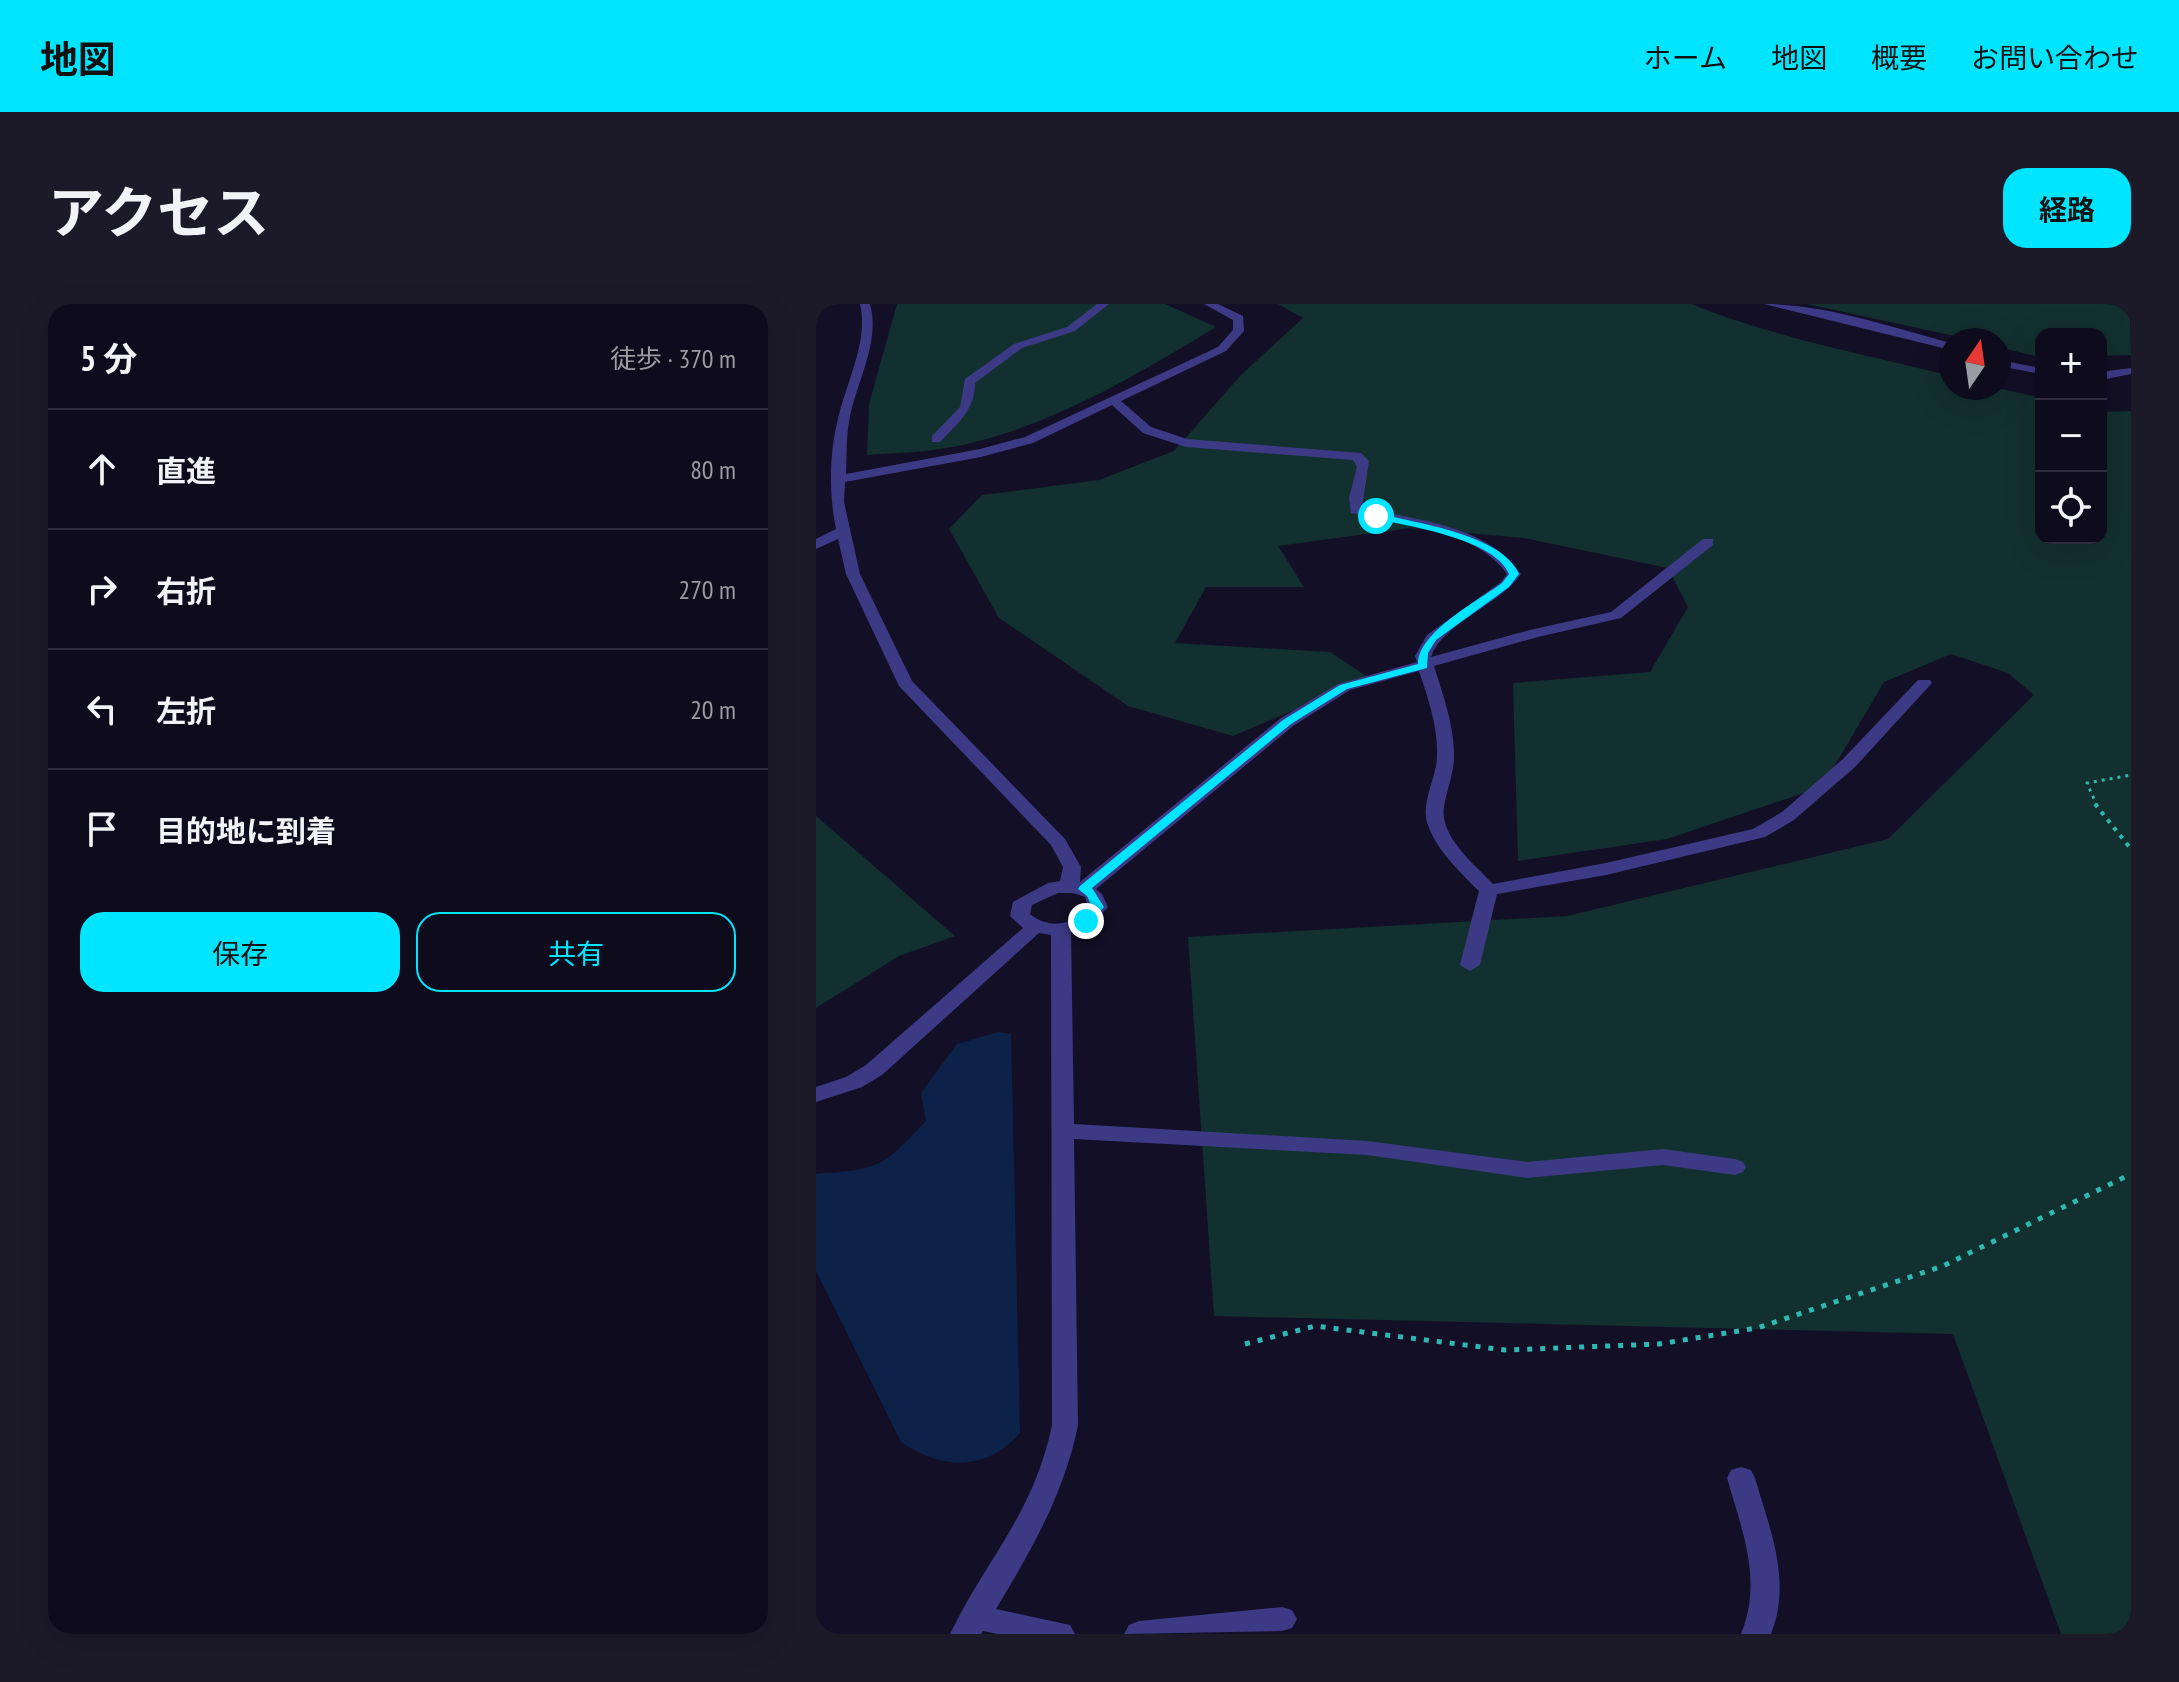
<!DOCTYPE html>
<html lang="ja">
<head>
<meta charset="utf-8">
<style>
  body { margin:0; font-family:"PT Sans Narrow","Noto Sans JP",sans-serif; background:#1c1929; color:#f1f3f6 }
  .controls { position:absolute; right:24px; top:24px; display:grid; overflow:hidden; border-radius:16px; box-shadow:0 8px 32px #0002 }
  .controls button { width:72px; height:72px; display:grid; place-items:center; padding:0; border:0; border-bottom:2px solid #2e2b3b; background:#0e0b1c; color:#f1f3f6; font:40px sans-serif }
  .compass { position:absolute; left:1123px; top:24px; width:72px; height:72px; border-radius:50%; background:#0e0b1c; box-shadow:0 8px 32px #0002; rotate:13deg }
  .stop { position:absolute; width:24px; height:24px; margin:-18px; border:6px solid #00e5ff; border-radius:50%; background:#fff }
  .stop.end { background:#00e5ff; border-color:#fff; box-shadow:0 2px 8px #0008 }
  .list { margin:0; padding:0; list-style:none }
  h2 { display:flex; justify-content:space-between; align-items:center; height:104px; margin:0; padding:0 32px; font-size:34px }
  h2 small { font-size:26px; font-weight:400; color:#9b9ba3 }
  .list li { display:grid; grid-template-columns:52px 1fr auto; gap:24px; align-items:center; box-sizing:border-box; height:120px; padding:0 32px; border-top:2px solid #2e2b3b }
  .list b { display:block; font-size:30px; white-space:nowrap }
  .list em { font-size:26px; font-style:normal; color:#9b9ba3 }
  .actions { display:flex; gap:16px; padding:24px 32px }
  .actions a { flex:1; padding:18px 0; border:2px solid #00e5ff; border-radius:24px; text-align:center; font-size:28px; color:#00e5ff }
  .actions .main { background:#00e5ff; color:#111 }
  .icon { flex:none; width:44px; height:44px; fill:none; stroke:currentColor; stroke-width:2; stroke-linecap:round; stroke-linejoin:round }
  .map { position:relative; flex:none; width:1315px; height:1330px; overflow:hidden; border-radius:24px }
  header { display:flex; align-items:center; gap:48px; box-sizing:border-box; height:112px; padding:0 40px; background:#00e5ff; color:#111 }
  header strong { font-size:38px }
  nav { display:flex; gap:44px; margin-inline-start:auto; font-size:28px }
  .intro { display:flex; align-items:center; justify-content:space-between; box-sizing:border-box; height:192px; padding:0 48px }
  h1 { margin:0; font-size:56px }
  .button { padding:20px 36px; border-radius:24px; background:#00e5ff; color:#111; font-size:28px; font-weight:700 }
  main { display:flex; gap:48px; padding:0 48px }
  aside { flex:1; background:#0e0b1c; border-radius:24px; box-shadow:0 8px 32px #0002 }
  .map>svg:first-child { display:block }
</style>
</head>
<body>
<header>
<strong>地図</strong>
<nav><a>ホーム</a><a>地図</a><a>概要</a><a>お問い合わせ</a></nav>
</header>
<div class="intro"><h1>アクセス</h1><a class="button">経路</a></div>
<main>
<aside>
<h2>5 分<small>徒歩 · 370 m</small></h2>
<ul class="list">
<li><svg class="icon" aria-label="ahead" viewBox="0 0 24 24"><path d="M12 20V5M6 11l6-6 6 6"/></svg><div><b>直進</b></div><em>80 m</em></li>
<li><svg class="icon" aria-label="right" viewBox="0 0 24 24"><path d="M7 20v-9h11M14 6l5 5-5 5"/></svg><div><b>右折</b></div><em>270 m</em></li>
<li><svg class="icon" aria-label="left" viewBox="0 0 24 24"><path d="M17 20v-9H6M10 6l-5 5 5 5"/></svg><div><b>左折</b></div><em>20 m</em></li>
<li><svg class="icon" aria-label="arrive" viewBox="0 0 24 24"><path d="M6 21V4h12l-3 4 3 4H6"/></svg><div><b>目的地に到着</b></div></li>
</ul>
<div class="actions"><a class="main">保存</a><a>共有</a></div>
</aside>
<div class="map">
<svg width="1315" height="1330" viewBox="0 0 1315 1330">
  <rect width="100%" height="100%" fill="#130f26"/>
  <g fill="#12302f">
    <path d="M 81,0 L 349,0 L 400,23 C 316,74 224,129 125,145 C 100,149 75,149 51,151 L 53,100 Z"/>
    <path d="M 462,0 L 875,0 C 960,34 1047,50 1135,72 L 1135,84 L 1182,84 L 1225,94 L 1225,234 L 1285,234 L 1285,108 L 1315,107 L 1315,1330 L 1245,1330 L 1137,1030 L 398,1012 L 372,633 L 751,612 L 1072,535 L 1218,391 L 1192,369 L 1135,350 L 1068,378 L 1006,483 L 851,535 L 702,557 L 697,379 L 834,368 L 872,303 L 852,264 L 708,234 L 594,224 L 462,242 L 488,283 L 390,283 L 359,339 L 514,348 L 553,374 L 417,432 L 312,402 L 183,314 L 133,225 L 166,191 L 283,176 L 358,147 L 425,71 L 487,14 Z"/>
    <path d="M 991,0 L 1314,0 L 1315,51 L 1285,52 L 1285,30 L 1225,30 L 1223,53 L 1183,43 L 1183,36 L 1157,36 Z"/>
    <path d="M 0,512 L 139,632 L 83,652 L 0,704 Z"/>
  </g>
  <path fill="#0c2248" d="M 183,728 L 195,730 L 204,1129 C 169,1168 126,1166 85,1138 L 0,967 L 0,870 C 64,865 66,864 110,817 L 105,789 L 141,740 Z"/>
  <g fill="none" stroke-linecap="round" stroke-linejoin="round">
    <path stroke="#2fb8b0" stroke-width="3" stroke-dasharray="3 5" stroke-linecap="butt" d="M 1281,502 L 1271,479 L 1315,471"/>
    <path stroke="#2fb8b0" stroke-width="4" stroke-dasharray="4 6" stroke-linecap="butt" d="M 1279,500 L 1315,545"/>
    <path stroke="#2fb8b0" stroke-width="5" stroke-dasharray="5 8" stroke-linecap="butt" d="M 429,1040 L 499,1022 L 689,1046 L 843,1040 L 941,1024 L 1127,962 L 1315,870"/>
    <g fill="#3d3a85" fill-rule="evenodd">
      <path d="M 44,0 L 54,0 C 65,39 39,80 33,118 C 30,135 31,153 30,170 L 164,145 L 209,133 L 402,43 L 417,26 L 417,16 L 388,0 L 402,0 L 427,12 L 428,27 L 410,47 L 305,97 L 335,123 L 371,135 L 545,149 L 553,157 L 546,203 C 601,217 670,220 705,270 C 683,302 626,319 615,353 L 714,326 L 795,308 L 887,235 L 897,235 L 897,241 L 805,314 L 722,333 L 618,362 C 627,391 637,418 638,448 C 639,467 631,484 628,503 C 623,532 659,561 677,580 L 790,559 L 937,525 L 966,508 L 1027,455 L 1102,376 L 1114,376 L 1116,379 L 1039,463 L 978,516 L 949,533 L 790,571 L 681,590 L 664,661 L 654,667 L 644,661 L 663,587 C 644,568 619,545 611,518 C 605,497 621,473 621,452 C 622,422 612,394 603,367 L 534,386 L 477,422 L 280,585 L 286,590 L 292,603 L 274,623 L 255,629 L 258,820 L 551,837 L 711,858 L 847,845 L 919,855 L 927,858 L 930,863 L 927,868 L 919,871 L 847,861 L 711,874 L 551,851 L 258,835 L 262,1121 C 249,1188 215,1247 180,1305 L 254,1321 L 259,1330 L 182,1330 L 167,1327 L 165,1330 L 134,1330 C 171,1254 218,1209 236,1121 L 235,631 L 223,629 L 66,771 L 46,783 L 0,798 L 0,783 L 30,773 L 50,761 L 207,624 L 194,612 L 197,598 L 232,579 L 244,577 L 247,563 L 235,541 L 83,382 L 30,270 L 22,235 L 0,245 L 0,235 L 20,225 C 13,191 13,149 22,115 C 30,79 53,37 44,0 ZM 296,101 L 327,129 L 370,143 L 537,156 L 541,163 L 533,194 L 535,209 C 585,221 659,224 691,270 L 685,278 L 611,331 L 599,352 L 601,358 L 522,380 L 465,414 L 264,578 L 265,563 L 249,535 L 96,377 L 44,270 L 28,198 L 29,178 L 165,153 L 217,139 ZM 242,589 L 257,589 L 269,593 L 272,603 C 258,621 233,626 214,610 L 216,601 Z"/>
      <path d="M 281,0 L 293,0 L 259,27 L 206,44 L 159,79 C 159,106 142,119 124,138 L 116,138 L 116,132 L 144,103 L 149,75 L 198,40 L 251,23 Z"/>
      <path d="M 948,0 C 1010,0 1075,23 1135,39 L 1135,46 Z"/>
      <path d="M 1183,56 L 1225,64 L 1225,70 L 1183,62 Z"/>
      <path d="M 1315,64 L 1315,70 L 1285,76 L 1285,68 Z"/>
      <path d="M 925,1163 L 935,1166 L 939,1174 C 954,1226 976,1277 955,1330 L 925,1330 C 947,1277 926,1226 911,1174 L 915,1166 Z"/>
      <path d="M 466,1303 L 476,1306 L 481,1315 L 476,1324 L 466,1327 L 308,1330 L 313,1321 L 323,1317 Z"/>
    </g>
  </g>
  <path fill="#00e5ff" d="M 560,209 C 599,219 686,230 703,270 L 693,283 L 620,336 L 612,349 L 611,364 L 531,385 L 475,420 L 276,584 L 288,603 L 274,620 L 265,620 L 263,617 L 276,603 L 271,592 L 262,585 L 264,582 L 467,416 L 524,381 L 602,360 C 602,328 662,297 686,279 L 693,270 C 679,235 592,222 557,214 Z"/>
</svg>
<div class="controls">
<button>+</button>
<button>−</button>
<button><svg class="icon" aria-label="locate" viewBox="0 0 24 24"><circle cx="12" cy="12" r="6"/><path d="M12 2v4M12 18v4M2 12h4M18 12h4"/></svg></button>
</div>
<svg class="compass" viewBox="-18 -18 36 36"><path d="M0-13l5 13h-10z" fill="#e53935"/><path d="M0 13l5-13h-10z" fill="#9b9ba3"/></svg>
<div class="stop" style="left:560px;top:212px"></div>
<div class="stop end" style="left:270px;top:617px"></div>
</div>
</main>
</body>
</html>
